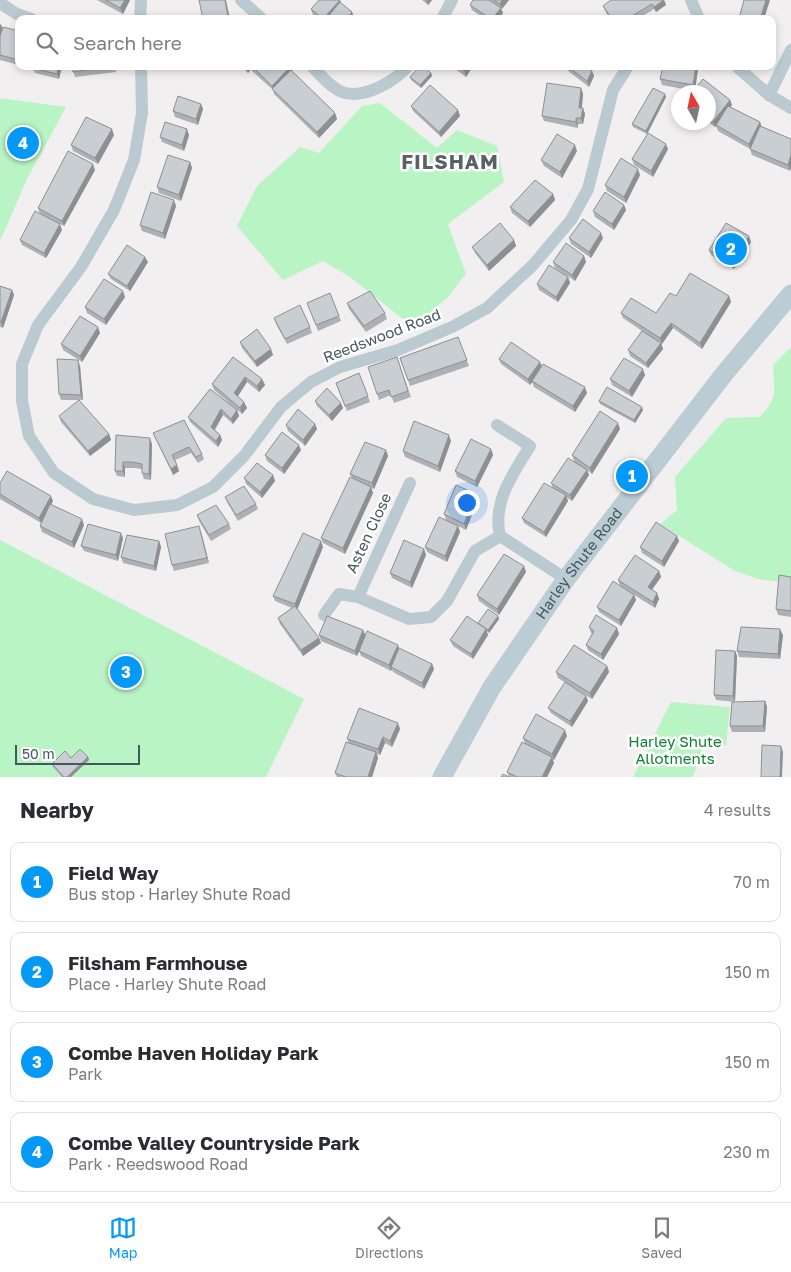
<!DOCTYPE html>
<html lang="en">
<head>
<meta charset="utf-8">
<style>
  body { margin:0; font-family:"Golos Text",sans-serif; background:#f2f2f3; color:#2b2b33 }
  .compass { position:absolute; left:671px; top:85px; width:45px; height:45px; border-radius:50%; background:#fff; box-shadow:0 2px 8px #0003; rotate:351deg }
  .scale { position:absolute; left:15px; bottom:12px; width:125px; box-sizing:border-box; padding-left:5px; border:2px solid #45575f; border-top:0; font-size:14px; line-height:18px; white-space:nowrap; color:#45575f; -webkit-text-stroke:4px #fff; paint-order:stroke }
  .you { position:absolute; left:466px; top:502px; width:18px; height:18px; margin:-12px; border:4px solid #fff; border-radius:50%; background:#1a73e8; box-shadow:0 0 0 8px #1a73e833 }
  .badge { display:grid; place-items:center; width:32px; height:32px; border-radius:50%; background:#0499f7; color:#fff; font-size:16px; font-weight:700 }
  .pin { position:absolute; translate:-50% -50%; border:2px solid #fff; box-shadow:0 1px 5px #0006 }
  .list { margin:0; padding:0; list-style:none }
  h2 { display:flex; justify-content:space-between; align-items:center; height:65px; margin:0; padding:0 20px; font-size:21px }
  h2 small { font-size:16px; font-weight:400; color:#7c7c81 }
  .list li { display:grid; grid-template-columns:32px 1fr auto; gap:15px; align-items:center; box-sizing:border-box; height:80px; margin:0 10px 10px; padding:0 10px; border:1px solid #e1e1e2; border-radius:10px }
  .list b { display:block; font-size:19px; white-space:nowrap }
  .list p { margin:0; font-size:16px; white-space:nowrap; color:#7c7c81 }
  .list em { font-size:16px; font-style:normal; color:#7c7c81 }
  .icon { flex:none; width:28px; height:28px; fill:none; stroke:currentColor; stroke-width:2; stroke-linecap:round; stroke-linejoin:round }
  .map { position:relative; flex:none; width:791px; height:777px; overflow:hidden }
  .search { position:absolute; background:#fff; box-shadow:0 2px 8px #0003; left:15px; right:15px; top:15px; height:55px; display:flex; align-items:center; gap:12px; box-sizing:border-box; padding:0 18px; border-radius:10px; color:#7c7c81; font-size:19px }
  .sheet { height:425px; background:#fff }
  nav { display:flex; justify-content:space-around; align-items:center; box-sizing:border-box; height:70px; border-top:1px solid #e1e1e2; background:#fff; font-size:14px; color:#7c7c81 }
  nav a { display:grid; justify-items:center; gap:2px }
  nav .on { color:#0499f7 }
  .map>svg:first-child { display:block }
</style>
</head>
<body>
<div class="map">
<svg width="791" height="777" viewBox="0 0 791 777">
  <rect width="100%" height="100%" fill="#f2eff0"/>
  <g fill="#b9f4c5">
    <path d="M 0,98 L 66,107 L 27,179 L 0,241 Z"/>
    <path d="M 380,103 L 437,148 L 457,130 L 497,146 L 504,182 L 448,224 L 466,274 L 448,297 L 413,327 L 350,277 L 323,261 L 283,280 L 237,226 L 257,186 L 300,147 L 319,153 L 362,106 Z"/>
    <path d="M 791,347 L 791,583 L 758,579 L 735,571 L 660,524 L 677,510 L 675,477 L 726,418 L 759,417 C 779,398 774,391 773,365 Z"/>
    <path d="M 0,540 L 304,699 L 266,777 L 0,777 Z"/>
    <path d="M 671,702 L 730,707 L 726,746 L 706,737 L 693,777 L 633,777 Z"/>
  </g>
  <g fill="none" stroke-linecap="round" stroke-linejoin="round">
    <g stroke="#bbcad0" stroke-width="12">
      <path d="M 241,0 L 262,19"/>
      <path d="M 691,0 L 699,19"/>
      <path d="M 0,3 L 17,14 L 31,19"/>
      <path d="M 140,19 L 141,0"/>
      <path d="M 442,19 L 452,0"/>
      <path d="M 141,66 L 142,113 L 134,160 L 114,210 L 81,267 L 38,325 L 22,364 L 22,401 L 29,436 L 54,473 L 93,499 L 134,510 L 177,505 L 213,487 L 244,456 L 281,407 L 311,382 L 340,367 L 398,350 L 452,327 L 487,308 L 533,265 L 571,220 L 588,189 L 613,90 L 628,66"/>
      <path d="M 312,66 C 320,75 333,90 345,93 C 366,98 395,81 408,66"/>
      <path d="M 736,66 L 769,95 L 791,108"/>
      <path d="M 769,95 L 791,50"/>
      <path d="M 500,536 L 566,579"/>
      <path d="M 358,597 L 409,619 L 431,617 L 447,601 L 475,551 L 500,536 C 492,502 513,474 530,446 L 497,425"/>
      <path d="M 324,615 L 339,594 L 358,597 L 410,483"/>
    </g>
    <path stroke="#bbccd5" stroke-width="19" id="s1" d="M 442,777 L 492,687 L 566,579 L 724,374 L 791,294"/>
  </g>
  <g fill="#adb1b5">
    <path d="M 97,0 L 130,0 L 123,14 Z"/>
    <path d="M 422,0 L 432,0 L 428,5 Z"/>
    <path d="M 473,0 L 509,0 L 501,9 L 503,13 L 499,19 L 483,19 L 483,18 L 472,10 L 470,5 Z"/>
    <path d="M 664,0 L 666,5 L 656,12 L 654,9 L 638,19 L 610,19 L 605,11 L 603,6 Z"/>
    <path d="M 340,3 L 352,12 L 354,18 L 354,19 L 318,19 L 313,15 L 311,9 Z"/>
    <path d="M 2,29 L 19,31 L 19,65 L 0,60 L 0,36 Z"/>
    <path d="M 22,66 L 33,66 L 32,69 Z"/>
    <path d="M 62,66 L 59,79 L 35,73 L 33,68 Z"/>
    <path d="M 72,66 L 115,66 L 116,72 L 75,77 Z"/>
    <path d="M 241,66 L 289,66 L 291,70 L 335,113 L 337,119 L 319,138 L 274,94 L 273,90 L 252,71 L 251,69 L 248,73 Z"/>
    <path d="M 451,66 L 473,66 L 466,77 Z"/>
    <path d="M 565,66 L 594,66 L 591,70 L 594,76 L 589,87 L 567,70 Z"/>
    <path d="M 663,66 L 697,66 L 698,69 L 695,89 L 703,79 L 730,100 L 732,105 L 730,107 L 760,122 L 761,126 L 791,139 L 791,167 L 790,171 L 752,155 L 750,149 L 718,131 L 716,126 L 715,127 L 708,122 L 708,92 L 692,92 L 694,91 L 662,85 L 660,79 Z"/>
    <path d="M 431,73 L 432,76 L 421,88 L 411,80 L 410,77 Z"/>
    <path d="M 581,88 L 583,94 L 582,108 L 585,114 L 583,124 L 578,124 L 578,128 L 544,121 L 542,116 Z"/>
    <path d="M 665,94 L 666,97 L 647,134 L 633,127 L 632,124 Z"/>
    <path d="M 201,104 L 203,109 L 198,125 L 175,117 L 173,111 Z"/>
    <path d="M 411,106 L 458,110 L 460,116 L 441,137 L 413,111 Z"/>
    <path d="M 114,135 L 98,164 L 73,151 L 71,145 Z"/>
    <path d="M 189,135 L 184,151 L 162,142 L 160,137 Z"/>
    <path d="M 668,149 L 653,177 L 634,165 L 632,159 Z"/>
    <path d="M 577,151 L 562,178 L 544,166 L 541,160 Z"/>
    <path d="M 190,162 L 192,168 L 181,201 L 159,193 L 157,187 Z"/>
    <path d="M 95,170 L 64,226 L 40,214 L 38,208 Z"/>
    <path d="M 640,175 L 626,203 L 607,191 L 605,185 Z"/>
    <path d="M 553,194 L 555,200 L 530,227 L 512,213 L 510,207 Z"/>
    <path d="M 624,205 L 626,210 L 614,230 L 595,217 L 593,211 Z"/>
    <path d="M 176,206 L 165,239 L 142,231 L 140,225 Z"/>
    <path d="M 62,230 L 46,258 L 22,245 L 20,240 Z"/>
    <path d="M 569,238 L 603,238 L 591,258 L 571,244 Z"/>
    <path d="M 514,240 L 516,246 L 489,271 L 475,253 L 472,247 Z"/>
    <path d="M 751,242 L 734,269 L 711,255 L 709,250 Z"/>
    <path d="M 584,256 L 586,262 L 575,281 L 555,268 L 553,262 Z"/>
    <path d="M 148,262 L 130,291 L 111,279 L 108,274 Z"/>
    <path d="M 568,277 L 570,283 L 558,302 L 539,290 L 537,284 Z"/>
    <path d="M 0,286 L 12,290 L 14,295 L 3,328 L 0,327 Z"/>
    <path d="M 330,293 L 341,321 L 318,331 L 307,303 Z"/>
    <path d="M 676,296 L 729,296 L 731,302 L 702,349 L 673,328 L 662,344 L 661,343 L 663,349 L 648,368 L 630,356 L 628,350 L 642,331 L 623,318 L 621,313 L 656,313 Z"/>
    <path d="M 125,297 L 106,325 L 87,313 L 85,307 Z"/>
    <path d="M 347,303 L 385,313 L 387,319 L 366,332 L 349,309 Z"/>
    <path d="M 274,318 L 310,327 L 312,333 L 287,344 L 276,324 Z"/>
    <path d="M 100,333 L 82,362 L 63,350 L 61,344 Z"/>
    <path d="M 458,337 L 469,366 L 410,386 L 400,358 Z"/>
    <path d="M 240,342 L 273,355 L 257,367 L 242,348 Z"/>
    <path d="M 233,357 L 262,379 L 265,385 L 259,392 L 247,382 L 238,396 L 247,408 L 242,414 L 214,390 L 212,384 Z"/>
    <path d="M 397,357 L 411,397 L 394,403 L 391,395 L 379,400 L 377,394 Z"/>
    <path d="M 499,359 L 540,362 L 542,366 L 587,393 L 575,412 L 534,387 L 532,382 L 530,385 L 501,364 Z"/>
    <path d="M 80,366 L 83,400 L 61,400 L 59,394 Z"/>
    <path d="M 359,373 L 370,402 L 347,411 L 336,383 Z"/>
    <path d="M 645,375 L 632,397 L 612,385 L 610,379 Z"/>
    <path d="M 210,389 L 237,410 L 239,416 L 233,424 L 223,415 L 215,430 L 220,435 L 222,440 L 218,447 L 190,422 L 188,417 Z"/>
    <path d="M 315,401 L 343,408 L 332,421 L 317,406 Z"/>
    <path d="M 599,401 L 643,410 L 635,423 L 600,404 Z"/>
    <path d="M 59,416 L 109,434 L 111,440 L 90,456 L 61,422 Z"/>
    <path d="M 184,420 L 202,454 L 204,459 L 198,463 L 191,453 L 182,457 L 175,460 L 179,471 L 173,475 L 153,433 Z"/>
    <path d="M 315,424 L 317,429 L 305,446 L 288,431 L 286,425 Z"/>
    <path d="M 620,429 L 592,474 L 587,470 L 589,475 L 572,501 L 566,497 L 568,501 L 546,537 L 524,523 L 522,518 L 553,488 L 551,483 L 574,461 L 572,455 Z"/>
    <path d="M 116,435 L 152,444 L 151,480 L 144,479 L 142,473 L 142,469 L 134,468 L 125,468 L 125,477 L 117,476 L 115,471 Z"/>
    <path d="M 451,441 L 440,472 L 405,457 L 403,451 Z"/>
    <path d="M 491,449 L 493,455 L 477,487 L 457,477 L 455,471 Z"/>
    <path d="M 301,450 L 284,474 L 267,461 L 265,455 Z"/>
    <path d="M 386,450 L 388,456 L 374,489 L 371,488 L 373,493 L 345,554 L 323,543 L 321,538 L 352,478 L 350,474 Z"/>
    <path d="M 273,475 L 275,481 L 262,498 L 246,484 L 244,478 Z"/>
    <path d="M 0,483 L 53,501 L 51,505 L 84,525 L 74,548 L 42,532 L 40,526 L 45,515 L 41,523 L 0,499 Z"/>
    <path d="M 225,497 L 256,504 L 258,509 L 238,521 L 227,502 Z"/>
    <path d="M 478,499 L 466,530 L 446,520 L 444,514 Z"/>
    <path d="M 197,515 L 229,524 L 231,529 L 211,541 L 199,521 Z"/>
    <path d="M 458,526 L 460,532 L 447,562 L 427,552 L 425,547 Z"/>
    <path d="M 201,532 L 209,563 L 174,571 L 172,565 Z"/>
    <path d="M 123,538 L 118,561 L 84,551 L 81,546 Z"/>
    <path d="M 159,541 L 161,547 L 156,571 L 123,563 L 121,557 Z"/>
    <path d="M 679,541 L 664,567 L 642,553 L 640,547 Z"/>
    <path d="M 323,547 L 297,610 L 319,638 L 321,643 L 303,656 L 280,624 L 278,618 L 292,608 L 275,601 L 273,596 Z"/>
    <path d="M 424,549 L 426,555 L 412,588 L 392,578 L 390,573 Z"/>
    <path d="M 524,566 L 526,572 L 499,615 L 479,601 L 477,595 Z"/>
    <path d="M 659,571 L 661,577 L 652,590 L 657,593 L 659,599 L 655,608 L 620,586 L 618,580 Z"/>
    <path d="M 791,577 L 791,617 L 778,615 L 776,609 Z"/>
    <path d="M 634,595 L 636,600 L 621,626 L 599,612 L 597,607 Z"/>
    <path d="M 498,616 L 499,619 L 489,633 L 486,631 L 488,635 L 473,659 L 453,646 L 450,640 L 479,625 L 478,623 Z"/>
    <path d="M 589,627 L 617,628 L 619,634 L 603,660 L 588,650 L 586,645 L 592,634 L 591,633 Z"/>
    <path d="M 363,630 L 365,635 L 399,649 L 432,664 L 434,669 L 424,689 L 393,672 L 392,669 L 391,671 L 361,656 L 359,651 L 357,656 L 321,641 L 319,635 Z"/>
    <path d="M 783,635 L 780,659 L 739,657 L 737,651 Z"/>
    <path d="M 735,651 L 737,656 L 735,702 L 716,700 L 714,695 Z"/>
    <path d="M 607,666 L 609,672 L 592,699 L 558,678 L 556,672 Z"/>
    <path d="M 586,696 L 588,701 L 572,727 L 551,713 L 548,708 Z"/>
    <path d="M 765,701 L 767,707 L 765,732 L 732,732 L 730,726 Z"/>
    <path d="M 400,729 L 392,747 L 385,743 L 380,755 L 377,754 L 378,758 L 372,777 L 337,777 L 335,773 L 349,743 L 347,739 Z"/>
    <path d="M 567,736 L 554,760 L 552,759 L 554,763 L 547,777 L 501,777 L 509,777 L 507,772 L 525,743 L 523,738 Z"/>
    <path d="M 88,757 L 89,760 L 71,777 L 62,777 L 53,767 L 52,764 L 71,758 Z"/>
  </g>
  <g fill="#8d9093">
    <path d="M 125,0 L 130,0 L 123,14 L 120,8 Z"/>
    <path d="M 225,0 L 226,0 L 230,19 L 228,17 Z"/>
    <path d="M 340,0 L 342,6 L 330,19 L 323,19 Z"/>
    <path d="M 426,0 L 432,0 L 428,5 Z"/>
    <path d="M 502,0 L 509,0 L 502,9 L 500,4 Z"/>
    <path d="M 664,0 L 666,5 L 656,12 L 654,7 Z"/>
    <path d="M 766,0 L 770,0 L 764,19 L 761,16 Z"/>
    <path d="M 501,8 L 503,13 L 499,19 L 492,19 Z"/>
    <path d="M 352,12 L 354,18 L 354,19 L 347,19 Z"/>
    <path d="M 774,20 L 776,26 L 772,37 L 772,25 Z"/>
    <path d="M 1,24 L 3,30 L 0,35 L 0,25 Z"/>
    <path d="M 58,66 L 62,66 L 59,79 L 57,74 Z"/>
    <path d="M 246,66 L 251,66 L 251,69 L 248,73 L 245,67 Z"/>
    <path d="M 467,66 L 473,66 L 466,77 L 464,71 Z"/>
    <path d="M 588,66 L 594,66 L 589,74 L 587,68 Z"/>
    <path d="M 696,66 L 697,66 L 698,69 L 695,91 L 693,85 Z"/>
    <path d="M 290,67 L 292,73 L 273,90 L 272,86 Z"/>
    <path d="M 592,71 L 594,76 L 589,87 L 587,81 Z"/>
    <path d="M 431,73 L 432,76 L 421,88 L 420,85 Z"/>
    <path d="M 581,88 L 583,94 L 581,113 L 579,108 Z"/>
    <path d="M 665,94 L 666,97 L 647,134 L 646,131 Z"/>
    <path d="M 730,100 L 732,105 L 715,127 L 713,122 Z"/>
    <path d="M 201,104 L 203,109 L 198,125 L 196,119 Z"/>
    <path d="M 583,108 L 585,114 L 583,124 L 581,118 Z"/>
    <path d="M 458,110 L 460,116 L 441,137 L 439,132 Z"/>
    <path d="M 335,113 L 337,119 L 319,138 L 317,132 Z"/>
    <path d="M 576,118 L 578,124 L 578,128 L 576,122 Z"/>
    <path d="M 760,122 L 762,128 L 751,150 L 749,144 Z"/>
    <path d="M 112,129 L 114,135 L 98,164 L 95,158 Z"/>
    <path d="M 187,129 L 189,135 L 184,151 L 182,145 Z"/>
    <path d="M 666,144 L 668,149 L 653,177 L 651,171 Z"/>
    <path d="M 575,145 L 577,151 L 562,178 L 560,172 Z"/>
    <path d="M 791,155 L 791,167 L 790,171 L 788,165 Z"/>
    <path d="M 190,162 L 192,168 L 181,201 L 179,195 Z"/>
    <path d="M 93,164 L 95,170 L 64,226 L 62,221 Z"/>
    <path d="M 638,169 L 640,175 L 626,203 L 624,197 Z"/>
    <path d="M 553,194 L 555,200 L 530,227 L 528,221 Z"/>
    <path d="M 174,200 L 176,206 L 165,239 L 163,233 Z"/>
    <path d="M 624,205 L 626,210 L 614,230 L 612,224 Z"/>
    <path d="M 60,224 L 62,230 L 46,258 L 44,253 Z"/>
    <path d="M 601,233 L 603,238 L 591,258 L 589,252 Z"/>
    <path d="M 749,236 L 751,242 L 734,269 L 732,263 Z"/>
    <path d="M 514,240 L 516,246 L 489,271 L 487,265 Z"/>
    <path d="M 584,256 L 586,262 L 575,281 L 572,275 Z"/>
    <path d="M 145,257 L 148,262 L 130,291 L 127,286 Z"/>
    <path d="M 568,277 L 570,283 L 558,302 L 556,297 Z"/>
    <path d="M 12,290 L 14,295 L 3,328 L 1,322 Z"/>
    <path d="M 123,291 L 125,297 L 106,325 L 104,319 Z"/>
    <path d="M 729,296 L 731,302 L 702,349 L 700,343 Z"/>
    <path d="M 671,323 L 673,328 L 662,344 L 660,338 Z"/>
    <path d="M 98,327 L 100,333 L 82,362 L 80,356 Z"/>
    <path d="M 661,343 L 663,349 L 648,368 L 646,363 Z"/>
    <path d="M 271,349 L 273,355 L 257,367 L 255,361 Z"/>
    <path d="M 78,360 L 80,366 L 83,400 L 81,395 Z"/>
    <path d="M 540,362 L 542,368 L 530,385 L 528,379 Z"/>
    <path d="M 643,369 L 645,375 L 632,397 L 629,391 Z"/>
    <path d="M 245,377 L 247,382 L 236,399 L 234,393 Z"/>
    <path d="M 262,379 L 265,385 L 259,392 L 257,386 Z"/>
    <path d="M 585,387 L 587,393 L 575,412 L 573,406 Z"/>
    <path d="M 244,402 L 247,408 L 242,414 L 240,408 Z"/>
    <path d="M 341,403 L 343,408 L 332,421 L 329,415 Z"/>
    <path d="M 642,407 L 643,410 L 635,423 L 634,420 Z"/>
    <path d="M 221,409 L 223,415 L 213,432 L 211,427 Z"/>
    <path d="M 237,410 L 239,416 L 233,424 L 231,419 Z"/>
    <path d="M 618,423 L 620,429 L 592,474 L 590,468 Z"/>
    <path d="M 315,424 L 317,429 L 305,446 L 303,440 Z"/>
    <path d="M 109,434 L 111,440 L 90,456 L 88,451 Z"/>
    <path d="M 220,435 L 222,440 L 218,447 L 216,441 Z"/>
    <path d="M 449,435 L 451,441 L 440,472 L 438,466 Z"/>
    <path d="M 150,438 L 152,444 L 151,480 L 149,474 Z"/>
    <path d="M 299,445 L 301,450 L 284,474 L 282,468 Z"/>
    <path d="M 491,449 L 493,455 L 477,487 L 475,481 Z"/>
    <path d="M 386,450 L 388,456 L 374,489 L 372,483 Z"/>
    <path d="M 123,462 L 125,468 L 125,477 L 123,471 Z"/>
    <path d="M 177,465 L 179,471 L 173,475 L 171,469 Z"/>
    <path d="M 587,470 L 589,475 L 572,501 L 570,495 Z"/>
    <path d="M 273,475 L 275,481 L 262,498 L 260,492 Z"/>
    <path d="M 371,487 L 373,493 L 345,554 L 343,548 Z"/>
    <path d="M 476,494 L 478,499 L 466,530 L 464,524 Z"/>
    <path d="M 566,495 L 568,501 L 546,537 L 544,532 Z"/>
    <path d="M 51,496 L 53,501 L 41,523 L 39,518 Z"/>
    <path d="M 82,519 L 84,525 L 74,548 L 72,542 Z"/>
    <path d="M 199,526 L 201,532 L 209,563 L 207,558 Z"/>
    <path d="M 458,526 L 460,532 L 447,562 L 445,556 Z"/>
    <path d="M 121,533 L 123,538 L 118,561 L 116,555 Z"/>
    <path d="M 677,536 L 679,541 L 664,567 L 662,561 Z"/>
    <path d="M 159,541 L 161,547 L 156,571 L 154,566 Z"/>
    <path d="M 321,541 L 323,547 L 297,610 L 295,604 Z"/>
    <path d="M 424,549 L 426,555 L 412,588 L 410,582 Z"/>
    <path d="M 524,566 L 526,572 L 499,615 L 497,609 Z"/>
    <path d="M 659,571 L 661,577 L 650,592 L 648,587 Z"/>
    <path d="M 657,593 L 659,599 L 655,608 L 653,602 Z"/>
    <path d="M 634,595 L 636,600 L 621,626 L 619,620 Z"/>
    <path d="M 498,616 L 499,619 L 489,633 L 488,630 Z"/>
    <path d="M 617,628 L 619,634 L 603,660 L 601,654 Z"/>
    <path d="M 486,629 L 488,635 L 473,659 L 471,654 Z"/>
    <path d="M 780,629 L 783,635 L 780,659 L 778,654 Z"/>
    <path d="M 363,630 L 366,636 L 357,656 L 355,651 Z"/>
    <path d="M 319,638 L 321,643 L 303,656 L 301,650 Z"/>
    <path d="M 398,645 L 400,651 L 391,667 L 392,669 L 391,671 L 389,665 Z"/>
    <path d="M 735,651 L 737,656 L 735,702 L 733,696 Z"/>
    <path d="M 432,664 L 434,669 L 424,689 L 422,683 Z"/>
    <path d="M 607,666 L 609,672 L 592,699 L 590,693 Z"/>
    <path d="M 586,696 L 588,701 L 572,727 L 570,721 Z"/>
    <path d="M 765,701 L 767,707 L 765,732 L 763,726 Z"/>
    <path d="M 398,723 L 400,729 L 392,747 L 390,741 Z"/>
    <path d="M 565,730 L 567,736 L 554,760 L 552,754 Z"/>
    <path d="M 383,737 L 385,743 L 380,755 L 378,749 Z"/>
    <path d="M 781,746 L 783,752 L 782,777 L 780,777 Z"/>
    <path d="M 376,752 L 378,758 L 372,777 L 368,777 Z"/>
    <path d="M 88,757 L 89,760 L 71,777 L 67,777 Z"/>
    <path d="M 552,757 L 554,763 L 547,777 L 542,777 Z"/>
  </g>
  <g fill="#c9ced2" stroke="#8d9093">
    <path d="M 106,0 L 125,0 L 120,8 Z"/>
    <path d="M 199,0 L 225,0 L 228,17 L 221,19 L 203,19 Z"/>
    <path d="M 319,0 L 340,0 L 323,19 L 311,9 Z"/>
    <path d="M 473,0 L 489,0 L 501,8 L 492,19 L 491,19 L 470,5 Z"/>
    <path d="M 494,0 L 502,0 L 500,4 Z"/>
    <path d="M 611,0 L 664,0 L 654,7 L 652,4 L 627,19 L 612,19 L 603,6 Z"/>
    <path d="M 744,0 L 766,0 L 761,16 L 770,19 L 739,19 Z"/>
    <path d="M 340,2 L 352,12 L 347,19 L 326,19 Z"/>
    <path d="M 234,15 L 238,19 L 230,19 Z"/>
    <path d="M 3,27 L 19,31 L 19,60 L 0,55 L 0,36 Z"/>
    <path d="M 33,66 L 58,66 L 57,74 L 33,68 Z"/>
    <path d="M 72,66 L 111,66 L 73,72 Z"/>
    <path d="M 252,66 L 289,66 L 290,67 L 272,86 Z"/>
    <path d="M 420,66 L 423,66 L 431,73 L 420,85 L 410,77 Z"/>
    <path d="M 458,66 L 467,66 L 464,71 Z"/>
    <path d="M 567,66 L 588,66 L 587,68 L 592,71 L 587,81 Z"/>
    <path d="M 663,66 L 696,66 L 693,85 L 660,79 Z"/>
    <path d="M 291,70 L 335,113 L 317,132 L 272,89 Z"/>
    <path d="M 703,79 L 730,100 L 713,122 L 708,118 L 708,92 L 692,92 Z"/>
    <path d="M 547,83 L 581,88 L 579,108 L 583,108 L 581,118 L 576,118 L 576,122 L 542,116 Z"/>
    <path d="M 430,85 L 458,110 L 439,132 L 411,106 Z"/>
    <path d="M 653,88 L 665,94 L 646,131 L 632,124 Z"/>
    <path d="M 178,96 L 201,104 L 196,119 L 173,111 Z"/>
    <path d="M 728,106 L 760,122 L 749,144 L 716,125 Z"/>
    <path d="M 86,117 L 112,129 L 95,158 L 71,145 Z"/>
    <path d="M 165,122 L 187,129 L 182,145 L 160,137 Z"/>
    <path d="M 760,126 L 791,139 L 791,155 L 788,165 L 750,149 Z"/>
    <path d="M 648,133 L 666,144 L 651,171 L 632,159 Z"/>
    <path d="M 557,134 L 575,145 L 560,172 L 541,160 Z"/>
    <path d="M 68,151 L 93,164 L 62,221 L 38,208 Z"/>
    <path d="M 168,155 L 190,162 L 179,195 L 157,187 Z"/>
    <path d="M 621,158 L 638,169 L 624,197 L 605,185 Z"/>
    <path d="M 535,180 L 553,194 L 528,221 L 510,207 Z"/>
    <path d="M 151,192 L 174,200 L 163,233 L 140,225 Z"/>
    <path d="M 605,192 L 624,205 L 612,224 L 593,211 Z"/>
    <path d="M 35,211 L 60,224 L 44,253 L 20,240 Z"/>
    <path d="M 583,219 L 601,233 L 589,252 L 569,238 Z"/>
    <path d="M 500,223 L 514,240 L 487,265 L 472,247 Z"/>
    <path d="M 726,223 L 749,236 L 732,263 L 709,250 Z"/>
    <path d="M 566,243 L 584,256 L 572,275 L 553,262 Z"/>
    <path d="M 127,245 L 145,257 L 127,286 L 108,274 Z"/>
    <path d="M 549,265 L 568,277 L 556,297 L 537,284 Z"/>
    <path d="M 690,273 L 729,296 L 700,343 L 671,323 L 660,338 L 621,313 L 631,298 L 656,313 L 670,293 L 676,296 Z"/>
    <path d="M 104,279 L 123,291 L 104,319 L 85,307 Z"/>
    <path d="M 0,286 L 12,290 L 1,322 L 0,322 Z"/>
    <path d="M 370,291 L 385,313 L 364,326 L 347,303 Z"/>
    <path d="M 330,293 L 339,316 L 316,325 L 307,303 Z"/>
    <path d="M 300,305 L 310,327 L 285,339 L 274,318 Z"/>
    <path d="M 80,316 L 98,327 L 80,356 L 61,344 Z"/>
    <path d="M 257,329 L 271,349 L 255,361 L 240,342 Z"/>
    <path d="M 642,331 L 661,343 L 646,363 L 628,350 Z"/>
    <path d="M 458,337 L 467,360 L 408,380 L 400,358 Z"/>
    <path d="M 511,342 L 540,362 L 528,379 L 499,359 Z"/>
    <path d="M 233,357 L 262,379 L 257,386 L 245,377 L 234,393 L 244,402 L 240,408 L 212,384 Z"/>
    <path d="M 397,357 L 408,391 L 391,397 L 389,390 L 377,394 L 368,367 Z"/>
    <path d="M 624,358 L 643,369 L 629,391 L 610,379 Z"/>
    <path d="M 57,359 L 78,360 L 81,395 L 59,394 Z"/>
    <path d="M 543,364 L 585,387 L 573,406 L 532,381 Z"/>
    <path d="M 359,373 L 368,396 L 345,406 L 336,383 Z"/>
    <path d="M 607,387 L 642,407 L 634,420 L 599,401 Z"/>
    <path d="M 327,388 L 341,403 L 329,415 L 315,401 Z"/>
    <path d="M 210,389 L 237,410 L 231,419 L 221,409 L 211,427 L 220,435 L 216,441 L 188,417 Z"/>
    <path d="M 79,400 L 109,434 L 88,451 L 59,416 Z"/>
    <path d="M 298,409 L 315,424 L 303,440 L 286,425 Z"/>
    <path d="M 600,411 L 618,423 L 590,468 L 572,455 Z"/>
    <path d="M 184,420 L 202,454 L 196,457 L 189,447 L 180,451 L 172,455 L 177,465 L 171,469 L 153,433 Z"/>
    <path d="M 414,421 L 449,435 L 438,466 L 403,451 Z"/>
    <path d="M 282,432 L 299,445 L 282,468 L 265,455 Z"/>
    <path d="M 116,435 L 150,438 L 149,474 L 142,473 L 142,464 L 132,462 L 123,462 L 123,471 L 115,471 Z"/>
    <path d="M 471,439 L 491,449 L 475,481 L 455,471 Z"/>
    <path d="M 365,442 L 386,450 L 372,483 L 350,474 Z"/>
    <path d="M 568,458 L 587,470 L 570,495 L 551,483 Z"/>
    <path d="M 257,463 L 273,475 L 260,492 L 244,478 Z"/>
    <path d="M 7,471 L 51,496 L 39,518 L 0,494 L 0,483 Z"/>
    <path d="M 350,477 L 371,487 L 343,548 L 321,538 Z"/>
    <path d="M 544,483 L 566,495 L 544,532 L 522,518 Z"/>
    <path d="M 456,485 L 476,494 L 464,524 L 444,514 Z"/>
    <path d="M 244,486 L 256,504 L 236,515 L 225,497 Z"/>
    <path d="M 50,504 L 82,519 L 72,542 L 40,526 Z"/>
    <path d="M 216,505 L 229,524 L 209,535 L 197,515 Z"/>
    <path d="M 439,517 L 458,526 L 445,556 L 425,547 Z"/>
    <path d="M 656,522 L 677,536 L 662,561 L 640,547 Z"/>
    <path d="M 88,524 L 121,533 L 116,555 L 81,546 Z"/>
    <path d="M 199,526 L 207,558 L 172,565 L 165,534 Z"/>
    <path d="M 303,533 L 321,541 L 295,604 L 273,596 Z"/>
    <path d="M 127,535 L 159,541 L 154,566 L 121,557 Z"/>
    <path d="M 404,540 L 424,549 L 410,582 L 390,573 Z"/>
    <path d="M 504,554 L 524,566 L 497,609 L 477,595 Z"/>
    <path d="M 635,555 L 659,571 L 648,587 L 657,593 L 653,602 L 618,580 Z"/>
    <path d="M 779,575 L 791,577 L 791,611 L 776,609 Z"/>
    <path d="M 613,581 L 634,595 L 619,620 L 597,607 Z"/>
    <path d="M 295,606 L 319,638 L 301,650 L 278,618 Z"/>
    <path d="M 488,609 L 498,616 L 488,630 L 478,623 Z"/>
    <path d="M 596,615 L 617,628 L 601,654 L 586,645 L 594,631 L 589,627 Z"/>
    <path d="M 327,616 L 363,630 L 355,651 L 319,635 Z"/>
    <path d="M 467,616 L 486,629 L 471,654 L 450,640 Z"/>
    <path d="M 741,627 L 780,629 L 778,654 L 737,651 Z"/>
    <path d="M 367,631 L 398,645 L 389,665 L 359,651 Z"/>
    <path d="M 574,645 L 607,666 L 590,693 L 556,672 Z"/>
    <path d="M 399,648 L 432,664 L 422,683 L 391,667 Z"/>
    <path d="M 716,650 L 735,651 L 733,696 L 714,695 Z"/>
    <path d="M 565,682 L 586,696 L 570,721 L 548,708 Z"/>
    <path d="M 765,701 L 763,726 L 730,726 L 732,702 Z"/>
    <path d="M 359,708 L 398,723 L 390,741 L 383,737 L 378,749 L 347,739 Z"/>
    <path d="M 536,714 L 565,730 L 552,754 L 523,738 Z"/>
    <path d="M 346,742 L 376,752 L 368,777 L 346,777 L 335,773 Z"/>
    <path d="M 522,742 L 552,757 L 542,777 L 517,777 L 507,772 Z"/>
    <path d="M 762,745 L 781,746 L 780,777 L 761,777 Z"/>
    <path d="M 80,749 L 88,757 L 67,777 L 64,777 L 52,764 L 65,751 L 71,758 Z"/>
    <path d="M 503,774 L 509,777 L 501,777 Z"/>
  </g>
  <g text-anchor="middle" stroke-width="5" stroke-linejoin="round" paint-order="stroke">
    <g font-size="15" fill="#45575f" stroke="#fff">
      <text transform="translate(382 336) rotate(-21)" y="5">Reedswood Road</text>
      <text transform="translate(369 533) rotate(-65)" y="5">Asten Close</text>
      <text dy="5" stroke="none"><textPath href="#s1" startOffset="254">Harley Shute Road</textPath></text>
    </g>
    <g font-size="15" fill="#0c8433" stroke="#fff">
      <text x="675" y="747">Harley Shute<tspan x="675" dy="17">Allotments</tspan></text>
    </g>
    <g font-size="20" font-weight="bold" letter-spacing="1" fill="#5b6165" stroke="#fff">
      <text x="450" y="169">FILSHAM</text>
    </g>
  </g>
</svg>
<svg class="compass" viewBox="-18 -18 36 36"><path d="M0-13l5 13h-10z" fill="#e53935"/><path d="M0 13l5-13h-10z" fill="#7c7c81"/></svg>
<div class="scale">50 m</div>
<div class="you"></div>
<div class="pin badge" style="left:632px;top:476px">1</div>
<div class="pin badge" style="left:731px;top:249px">2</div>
<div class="pin badge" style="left:126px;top:672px">3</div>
<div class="pin badge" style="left:23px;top:143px">4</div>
<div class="search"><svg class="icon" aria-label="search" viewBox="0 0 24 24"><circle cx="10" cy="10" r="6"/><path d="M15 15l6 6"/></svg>Search here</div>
</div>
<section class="sheet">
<h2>Nearby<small>4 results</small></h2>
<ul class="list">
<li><span class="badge">1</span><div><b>Field Way</b><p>Bus stop · Harley Shute Road</p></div><em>70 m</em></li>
<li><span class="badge">2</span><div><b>Filsham Farmhouse</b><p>Place · Harley Shute Road</p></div><em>150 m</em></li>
<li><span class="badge">3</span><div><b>Combe Haven Holiday Park</b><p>Park</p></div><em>150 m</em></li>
<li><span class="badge">4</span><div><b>Combe Valley Countryside Park</b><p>Park · Reedswood Road</p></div><em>230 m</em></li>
</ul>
</section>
<nav>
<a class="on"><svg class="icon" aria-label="map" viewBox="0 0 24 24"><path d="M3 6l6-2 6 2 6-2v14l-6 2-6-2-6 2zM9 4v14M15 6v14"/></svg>Map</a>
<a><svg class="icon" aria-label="directions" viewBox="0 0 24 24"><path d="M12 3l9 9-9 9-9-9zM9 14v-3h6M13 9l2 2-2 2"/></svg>Directions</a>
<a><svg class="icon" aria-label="saved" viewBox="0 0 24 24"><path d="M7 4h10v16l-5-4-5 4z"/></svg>Saved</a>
</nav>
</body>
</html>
